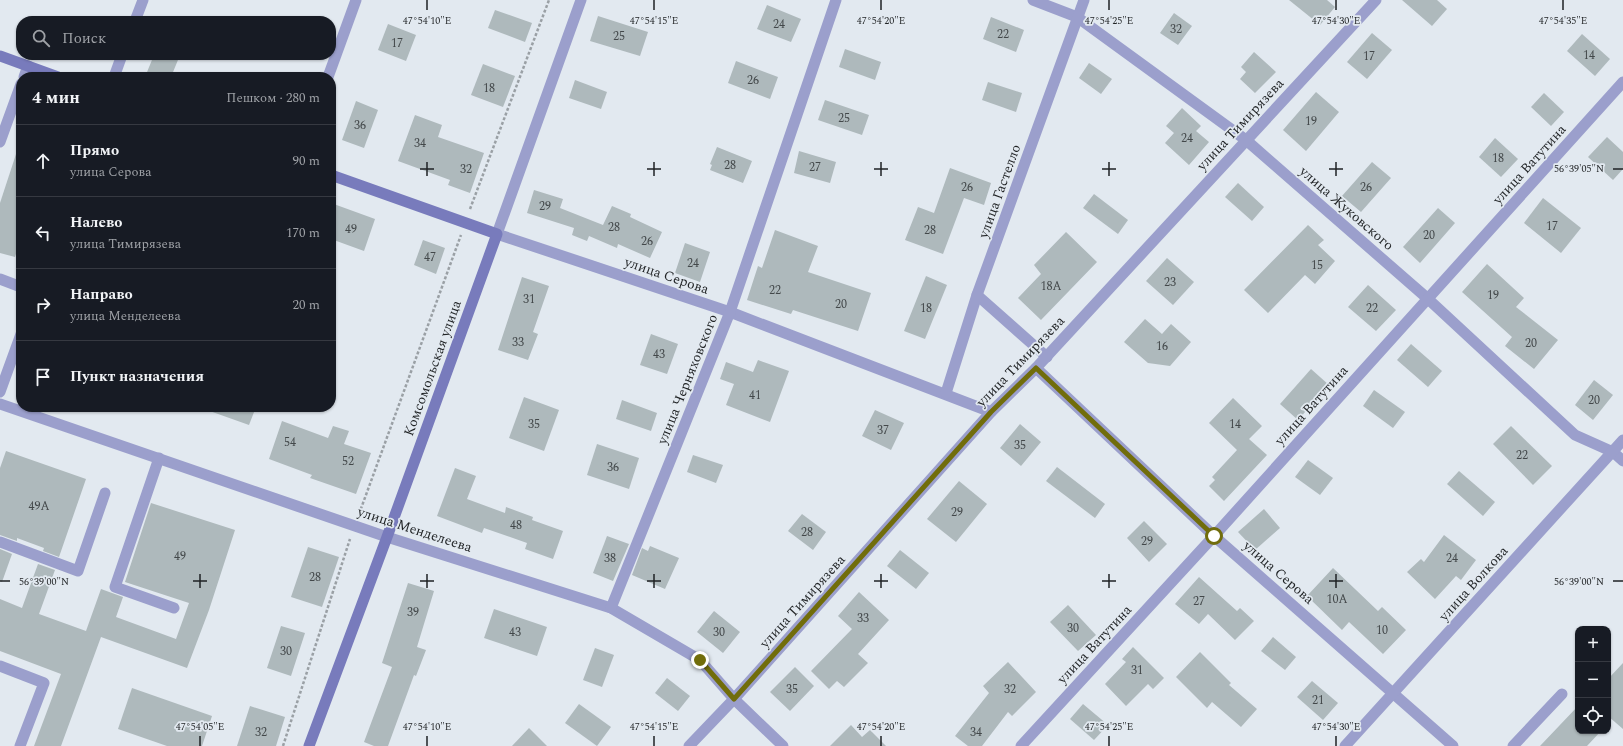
<!DOCTYPE html>
<html lang="ru">
<head>
<meta charset="utf-8">
<style>
  body { margin:0; font-family:Spectral,serif; background:#20242c; color:#f1f3f6 }
  .controls { position:absolute; right:12px; bottom:12px; display:grid; overflow:hidden; border-radius:8px; box-shadow:0 1px 3px #0004 }
  .controls button { width:36px; height:36px; display:grid; place-items:center; padding:0; border:0; border-bottom:1px solid #363941; background:#171b24; color:#f1f3f6; font:20px sans-serif }
  .stop { position:absolute; width:12px; height:12px; margin:-9px; border:3px solid #716d0b; border-radius:50%; background:#fff }
  .stop.end { background:#716d0b; border-color:#fff; box-shadow:0 1px 4px #0008 }
  .list { margin:0; padding:0; list-style:none }
  h2 { display:flex; justify-content:space-between; align-items:center; height:52px; margin:0; padding:0 16px; font-size:17px }
  h2 small { font-size:13px; font-weight:400; color:#9ea1a6 }
  .list li { display:grid; grid-template-columns:26px 1fr auto; gap:12px; align-items:center; box-sizing:border-box; height:72px; padding:0 16px; border-top:1px solid #363941 }
  .list b { display:block; font-size:15px; white-space:nowrap }
  .list p { margin:0; font-size:13px; white-space:nowrap; color:#9ea1a6 }
  .list em { font-size:13px; font-style:normal; color:#9ea1a6 }
  .icon { flex:none; width:22px; height:22px; fill:none; stroke:currentColor; stroke-width:2; stroke-linecap:round; stroke-linejoin:round }
  .map { position:relative; flex:none; width:1623px; height:746px; overflow:hidden }
  .search { position:absolute; background:#171b24; box-shadow:0 1px 3px #0004; left:16px; top:16px; width:320px; height:44px; display:flex; align-items:center; gap:10px; box-sizing:border-box; padding:0 14px; border-radius:16px; color:#9ea1a6; font-size:15px }
  .panel { position:absolute; background:#171b24; box-shadow:0 1px 3px #0004; left:16px; top:72px; width:320px; height:340px; border-radius:16px }
  .map>svg:first-child { display:block }
</style>
</head>
<body>
<div class="map">
<svg width="1623" height="746" viewBox="0 0 1623 746">
  <rect width="100%" height="100%" fill="#e2e9f0"/>
  <g fill="#aeb9bc">
    <path d="M 1289,0 L 1327,0 L 1335,7 L 1320,25 Z"/>
    <path d="M 1402,0 L 1437,0 L 1447,9 L 1432,26 Z"/>
    <path d="M 767,5 L 801,19 L 791,42 L 757,29 Z"/>
    <path d="M 495,10 L 532,23 L 525,42 L 488,28 Z"/>
    <path d="M 1174,13 L 1192,26 L 1178,45 L 1160,33 Z"/>
    <path d="M 598,16 L 648,32 L 640,56 L 590,41 Z"/>
    <path d="M 991,17 L 1024,30 L 1016,52 L 983,39 Z"/>
    <path d="M 388,24 L 416,35 L 406,61 L 378,50 Z"/>
    <path d="M 1372,33 L 1392,50 L 1367,79 L 1347,62 Z"/>
    <path d="M 1582,34 L 1610,59 L 1595,76 L 1567,51 Z"/>
    <path d="M 845,49 L 881,62 L 875,80 L 839,67 Z"/>
    <path d="M 1254,52 L 1276,72 L 1255,93 L 1240,79 L 1246,72 L 1241,67 Z"/>
    <path d="M 154,55 L 180,55 L 171,77 L 145,77 Z"/>
    <path d="M 736,61 L 778,77 L 770,99 L 728,83 Z"/>
    <path d="M 1089,63 L 1112,79 L 1101,94 L 1079,78 Z"/>
    <path d="M 483,64 L 515,76 L 503,107 L 471,95 Z"/>
    <path d="M 575,80 L 607,92 L 601,109 L 569,98 Z"/>
    <path d="M 988,82 L 1022,93 L 1016,112 L 982,100 Z"/>
    <path d="M 1316,92 L 1339,112 L 1306,151 L 1283,130 Z"/>
    <path d="M 1544,93 L 1564,112 L 1551,126 L 1531,107 Z"/>
    <path d="M 825,100 L 869,115 L 862,135 L 818,120 Z"/>
    <path d="M 356,101 L 378,110 L 364,148 L 342,140 Z"/>
    <path d="M 1182,108 L 1201,126 L 1196,131 L 1209,142 L 1189,165 L 1165,143 L 1174,133 L 1166,126 Z"/>
    <path d="M 415,115 L 442,125 L 438,137 L 484,153 L 470,193 L 448,185 L 450,180 L 398,161 Z"/>
    <path d="M 1607,137 L 1623,152 L 1623,169 L 1613,180 L 1588,157 Z"/>
    <path d="M 1495,138 L 1518,159 L 1501,177 L 1479,157 Z"/>
    <path d="M 717,147 L 752,161 L 743,183 L 710,170 L 712,165 L 710,164 Z"/>
    <path d="M 18,148 L 21,149 L 21,238 L 15,257 L 0,253 L 0,203 Z"/>
    <path d="M 799,151 L 836,162 L 830,183 L 794,173 Z"/>
    <path d="M 1372,162 L 1391,178 L 1361,212 L 1342,196 Z"/>
    <path d="M 950,168 L 991,183 L 984,205 L 964,198 L 943,254 L 905,240 L 918,207 L 934,213 Z"/>
    <path d="M 1238,183 L 1264,207 L 1252,221 L 1225,197 Z"/>
    <path d="M 534,190 L 563,199 L 560,208 L 603,225 L 612,206 L 631,214 L 630,217 L 662,232 L 650,258 L 618,244 L 617,248 L 589,236 L 587,241 L 572,235 L 574,228 L 527,213 Z"/>
    <path d="M 1094,194 L 1128,220 L 1118,234 L 1083,208 Z"/>
    <path d="M 1543,198 L 1581,228 L 1561,253 L 1524,223 Z"/>
    <path d="M 331,203 L 375,219 L 364,251 L 331,239 Z"/>
    <path d="M 1438,208 L 1455,223 L 1420,263 L 1403,247 Z"/>
    <path d="M 1308,225 L 1324,240 L 1318,245 L 1335,261 L 1315,284 L 1305,275 L 1268,313 L 1244,290 Z"/>
    <path d="M 775,230 L 818,246 L 808,272 L 871,293 L 858,331 L 793,310 L 791,314 L 747,300 L 758,266 L 762,268 Z"/>
    <path d="M 1066,232 L 1097,262 L 1041,320 L 1018,298 L 1041,274 L 1034,265 Z"/>
    <path d="M 423,240 L 445,248 L 436,274 L 414,265 Z"/>
    <path d="M 685,243 L 710,252 L 700,282 L 675,273 Z"/>
    <path d="M 1167,258 L 1194,282 L 1173,305 L 1146,281 Z"/>
    <path d="M 1487,264 L 1524,298 L 1516,307 L 1558,340 L 1534,369 L 1505,346 L 1512,337 L 1462,292 Z"/>
    <path d="M 926,276 L 947,285 L 925,339 L 904,331 Z"/>
    <path d="M 522,277 L 549,286 L 533,332 L 538,334 L 528,360 L 498,350 Z"/>
    <path d="M 1368,285 L 1396,310 L 1376,331 L 1348,307 Z"/>
    <path d="M 1145,319 L 1162,334 L 1171,324 L 1191,342 L 1170,366 L 1148,363 L 1124,342 Z"/>
    <path d="M 651,334 L 678,344 L 667,374 L 640,365 Z"/>
    <path d="M 1411,344 L 1442,371 L 1428,387 L 1397,360 Z"/>
    <path d="M 758,360 L 789,371 L 770,422 L 726,405 L 734,384 L 720,379 L 726,362 L 753,372 Z"/>
    <path d="M 1311,369 L 1329,385 L 1298,420 L 1280,404 Z"/>
    <path d="M 1594,380 L 1613,395 L 1593,420 L 1575,405 Z"/>
    <path d="M 1374,390 L 1405,412 L 1393,428 L 1363,406 Z"/>
    <path d="M 524,397 L 559,410 L 544,451 L 509,438 Z"/>
    <path d="M 1233,398 L 1262,426 L 1249,439 L 1267,455 L 1224,501 L 1209,486 L 1215,480 L 1212,477 L 1237,450 L 1209,423 Z"/>
    <path d="M 622,400 L 657,413 L 651,431 L 616,419 Z"/>
    <path d="M 204,407 L 256,407 L 249,425 L 204,409 Z"/>
    <path d="M 875,410 L 904,423 L 891,450 L 862,436 Z"/>
    <path d="M 282,421 L 328,438 L 333,426 L 349,431 L 344,444 L 371,453 L 356,494 L 310,478 L 312,475 L 269,459 Z"/>
    <path d="M 1020,424 L 1041,442 L 1021,466 L 1000,448 Z"/>
    <path d="M 1511,426 L 1552,466 L 1533,485 L 1493,444 Z"/>
    <path d="M 597,444 L 639,458 L 629,489 L 587,475 Z"/>
    <path d="M 6,451 L 86,479 L 59,557 L 43,551 L 44,548 L 17,538 L 17,541 L 0,535 L 0,468 Z"/>
    <path d="M 693,455 L 723,465 L 716,483 L 687,472 Z"/>
    <path d="M 1308,460 L 1333,478 L 1320,495 L 1295,477 Z"/>
    <path d="M 1057,467 L 1105,504 L 1095,518 L 1046,481 Z"/>
    <path d="M 455,468 L 476,476 L 467,499 L 505,513 L 506,507 L 533,517 L 532,520 L 563,531 L 553,559 L 525,549 L 527,543 L 484,528 L 482,533 L 437,516 Z"/>
    <path d="M 1459,471 L 1495,502 L 1483,516 L 1447,484 Z"/>
    <path d="M 959,481 L 987,504 L 956,542 L 927,519 Z"/>
    <path d="M 151,503 L 235,530 L 209,610 L 187,668 L 101,637 L 61,746 L 34,746 L 61,674 L 0,651 L 0,599 L 22,608 L 38,564 L 55,570 L 39,614 L 86,631 L 101,589 L 123,597 L 116,617 L 176,639 L 189,603 L 125,582 Z"/>
    <path d="M 1264,509 L 1280,528 L 1255,550 L 1238,532 Z"/>
    <path d="M 802,514 L 826,532 L 813,550 L 788,531 Z"/>
    <path d="M 1144,521 L 1167,544 L 1149,562 L 1127,538 Z"/>
    <path d="M 1444,535 L 1476,560 L 1461,580 L 1456,576 L 1435,599 L 1407,572 L 1421,559 L 1424,562 Z"/>
    <path d="M 607,536 L 629,544 L 613,581 L 593,573 Z"/>
    <path d="M 650,546 L 679,558 L 665,589 L 632,575 L 642,548 L 648,551 Z"/>
    <path d="M 308,547 L 339,557 L 322,607 L 291,597 Z"/>
    <path d="M 0,549 L 12,554 L 2,582 L 0,581 Z"/>
    <path d="M 900,550 L 929,573 L 916,589 L 887,566 Z"/>
    <path d="M 1333,568 L 1378,611 L 1382,607 L 1406,630 L 1383,654 L 1349,622 L 1342,630 L 1307,596 Z"/>
    <path d="M 1199,577 L 1237,611 L 1240,608 L 1254,621 L 1235,640 L 1208,614 L 1199,624 L 1175,604 Z"/>
    <path d="M 408,583 L 434,591 L 417,647 L 426,650 L 416,676 L 414,675 L 388,746 L 374,746 L 364,742 L 392,667 L 382,663 Z"/>
    <path d="M 859,592 L 889,620 L 858,654 L 868,663 L 844,687 L 837,681 L 829,689 L 811,671 L 852,629 L 838,616 Z"/>
    <path d="M 1068,605 L 1096,635 L 1078,651 L 1050,622 Z"/>
    <path d="M 494,609 L 547,627 L 537,656 L 484,638 Z"/>
    <path d="M 714,611 L 740,632 L 723,653 L 697,632 Z"/>
    <path d="M 281,626 L 305,633 L 291,676 L 267,668 Z"/>
    <path d="M 1273,637 L 1296,657 L 1285,670 L 1261,651 Z"/>
    <path d="M 1133,647 L 1164,678 L 1153,689 L 1148,684 L 1126,706 L 1105,684 L 1126,662 L 1122,659 Z"/>
    <path d="M 595,648 L 614,655 L 602,687 L 583,680 Z"/>
    <path d="M 1200,652 L 1231,683 L 1229,685 L 1257,709 L 1241,727 L 1212,702 L 1207,708 L 1176,677 Z"/>
    <path d="M 1008,662 L 1036,692 L 1012,716 L 1008,712 L 982,746 L 968,746 L 955,736 L 989,693 L 983,686 Z"/>
    <path d="M 1623,663 L 1623,729 L 1608,716 L 1608,679 Z"/>
    <path d="M 795,667 L 814,686 L 790,711 L 770,692 Z"/>
    <path d="M 667,678 L 690,696 L 678,711 L 655,693 Z"/>
    <path d="M 1312,681 L 1338,703 L 1323,720 L 1297,697 Z"/>
    <path d="M 132,688 L 212,716 L 202,746 L 167,746 L 118,729 Z"/>
    <path d="M 579,704 L 611,727 L 597,746 L 565,723 Z"/>
    <path d="M 1083,704 L 1108,725 L 1094,740 L 1070,719 Z"/>
    <path d="M 250,706 L 285,717 L 276,746 L 237,746 Z"/>
    <path d="M 1578,706 L 1578,731 L 1601,731 L 1587,746 L 1540,746 Z"/>
    <path d="M 851,725 L 862,737 L 870,730 L 886,746 L 830,746 Z"/>
    <path d="M 529,728 L 547,746 L 512,746 Z"/>
  </g>
  <g fill="none" stroke-linecap="round" stroke-linejoin="round">
    <g stroke="#9aa0a5" stroke-width="2.5" stroke-dasharray="3 2" stroke-linecap="butt">
      <path d="M 470,209 L 549,0"/>
      <path d="M 359,514 L 461,235"/>
      <path d="M 283,746 L 350,539"/>
    </g>
    <g stroke="#9b9fcc" stroke-width="11">
      <path d="M 24,77 L 28,66"/>
      <path d="M 328,77 L 356,0"/>
      <path d="M 0,142 L 21,84"/>
      <path d="M 0,279 L 21,287"/>
      <path d="M 159,458 L 115,587 L 174,608"/>
      <path d="M 0,542 L 78,571 L 105,493"/>
      <path d="M 0,666 L 44,683 L 20,746"/>
      <path d="M 1513,746 L 1562,694"/>
    </g>
    <g stroke="#9b9fcc" stroke-width="11">
      <path d="M 581,0 L 497,234 L 730,312 L 991,412"/>
      <path d="M 1033,0 L 1077,17 L 1246,140 L 1427,298 L 1575,435 L 1613,452 L 1623,461"/>
      <path d="M 135,21 L 143,0"/>
      <path d="M 114,77 L 122,55"/>
      <path d="M 977,295 L 1047,357"/>
      <path d="M 1036,368 L 1214,536 L 1453,746"/>
      <path d="M 0,392 L 21,334"/>
      <path d="M 946,393 L 977,295 L 1084,0"/>
      <path d="M 0,404 L 387,537 L 611,608 L 700,660 L 734,699 L 783,746"/>
      <path d="M 611,608 L 730,312 L 836,0"/>
      <path d="M 689,746 L 734,699 L 991,412 L 1036,368 L 1376,0"/>
      <path d="M 1021,746 L 1214,536 L 1623,82"/>
      <path d="M 1345,746 L 1623,440"/>
    </g>
    <g stroke="#787bbc" stroke-width="11">
      <path d="M 0,56 L 58,77"/>
      <path d="M 309,746 L 387,537 L 497,234 L 331,175"/>
    </g>
  </g>
  <g fill="none" stroke-linecap="round" stroke-linejoin="round">
    <path stroke="#716d0b" stroke-width="5" d="M 700,660 L 734,699 L 991,412 L 1036,368 L 1214,536"/>
  </g>
  <path fill="none" stroke="#1f2224" stroke-width="1.5" d="M 427,0 L 427,10M 654,0 L 654,10M 881,0 L 881,10M 1109,0 L 1109,10M 1336,0 L 1336,10M 1563,0 L 1563,10M 427,162 L 427,176M 654,162 L 654,176M 881,162 L 881,176M 1109,162 L 1109,176M 1336,162 L 1336,176M 420,169 L 434,169M 647,169 L 661,169M 874,169 L 888,169M 1102,169 L 1116,169M 1329,169 L 1343,169M 1613,169 L 1623,169M 200,574 L 200,588M 427,574 L 427,588M 654,574 L 654,588M 881,574 L 881,588M 1109,574 L 1109,588M 1336,574 L 1336,588M 0,581 L 10,581M 193,581 L 207,581M 420,581 L 434,581M 647,581 L 661,581M 874,581 L 888,581M 1102,581 L 1116,581M 1329,581 L 1343,581M 1613,581 L 1623,581M 200,736 L 200,746M 427,736 L 427,746M 654,736 L 654,746M 881,736 L 881,746M 1109,736 L 1109,746M 1336,736 L 1336,746"/>
  <g text-anchor="middle" stroke-width="3.5" stroke-linejoin="round" paint-order="stroke">
    <g font-size="12" fill="#43484a">
      <text x="779" y="28">24</text>
      <text x="1176" y="33">32</text>
      <text x="1003" y="38">22</text>
      <text x="619" y="40">25</text>
      <text x="397" y="47">17</text>
      <text x="1589" y="59">14</text>
      <text x="1369" y="60">17</text>
      <text x="753" y="84">26</text>
      <text x="489" y="92">18</text>
      <text x="844" y="122">25</text>
      <text x="1311" y="125">19</text>
      <text x="360" y="129">36</text>
      <text x="1187" y="142">24</text>
      <text x="420" y="147">34</text>
      <text x="1498" y="162">18</text>
      <text x="730" y="169">28</text>
      <text x="815" y="171">27</text>
      <text x="466" y="173">32</text>
      <text x="967" y="191">26</text>
      <text x="1366" y="191">26</text>
      <text x="545" y="210">29</text>
      <text x="1552" y="230">17</text>
      <text x="614" y="231">28</text>
      <text x="351" y="233">49</text>
      <text x="930" y="234">28</text>
      <text x="1429" y="239">20</text>
      <text x="647" y="245">26</text>
      <text x="430" y="261">47</text>
      <text x="693" y="267">24</text>
      <text x="1317" y="269">15</text>
      <text x="1170" y="286">23</text>
      <text x="1051" y="290">18А</text>
      <text x="775" y="294">22</text>
      <text x="1493" y="299">19</text>
      <text x="529" y="303">31</text>
      <text x="841" y="308">20</text>
      <text x="926" y="312">18</text>
      <text x="1372" y="312">22</text>
      <text x="518" y="346">33</text>
      <text x="1531" y="347">20</text>
      <text x="1162" y="350">16</text>
      <text x="659" y="358">43</text>
      <text x="755" y="399">41</text>
      <text x="1594" y="404">20</text>
      <text x="534" y="428">35</text>
      <text x="1235" y="428">14</text>
      <text x="883" y="434">37</text>
      <text x="290" y="446">54</text>
      <text x="1020" y="449">35</text>
      <text x="1522" y="459">22</text>
      <text x="348" y="465">52</text>
      <text x="613" y="471">36</text>
      <text x="39" y="510">49А</text>
      <text x="957" y="516">29</text>
      <text x="516" y="529">48</text>
      <text x="807" y="536">28</text>
      <text x="1147" y="545">29</text>
      <text x="180" y="560">49</text>
      <text x="610" y="562">38</text>
      <text x="1452" y="562">24</text>
      <text x="315" y="581">28</text>
      <text x="1337" y="603">10А</text>
      <text x="1199" y="605">27</text>
      <text x="413" y="616">39</text>
      <text x="863" y="622">33</text>
      <text x="1073" y="632">30</text>
      <text x="1382" y="634">10</text>
      <text x="515" y="636">43</text>
      <text x="719" y="636">30</text>
      <text x="286" y="655">30</text>
      <text x="1137" y="674">31</text>
      <text x="792" y="693">35</text>
      <text x="1010" y="693">32</text>
      <text x="1318" y="704">21</text>
      <text x="261" y="736">32</text>
      <text x="976" y="736">34</text>
    </g>
    <g font-size="14" fill="#1f2224" stroke="#e2e9f0">
      <text transform="translate(1240 124) rotate(-47)" y="5">улица Тимирязева</text>
      <text transform="translate(1529 164) rotate(-48)" y="5">улица Ватутина</text>
      <text transform="translate(999 191) rotate(-70)" y="5">улица Гастелло</text>
      <text transform="translate(1347 208) rotate(41)" y="5">улица Жуковского</text>
      <text transform="translate(667 275) rotate(19)" y="5">улица Серова</text>
      <text transform="translate(1020 361) rotate(-46)" y="5">улица Тимирязева</text>
      <text transform="translate(432 368) rotate(-70)" y="5">Комсомольская улица</text>
      <text transform="translate(687 379) rotate(-68)" y="5">улица Черняховского</text>
      <text transform="translate(1311 405) rotate(-48)" y="5">улица Ватутина</text>
      <text transform="translate(415 529) rotate(18)" y="5">улица Менделеева</text>
      <text transform="translate(1279 572) rotate(41)" y="5">улица Серова</text>
      <text transform="translate(1473 583) rotate(-48)" y="5">улица Волкова</text>
      <text transform="translate(802 601) rotate(-48)" y="5">улица Тимирязева</text>
      <text transform="translate(1094 644) rotate(-47)" y="5">улица Ватутина</text>
    </g>
  </g>
  <g font-size="10" text-anchor="middle" fill="#1f2224" stroke="#e2e9f0" stroke-width="3.5" stroke-linejoin="round" paint-order="stroke">
    <text x="427" y="24">47°54'10"E</text>
    <text x="654" y="24">47°54'15"E</text>
    <text x="881" y="24">47°54'20"E</text>
    <text x="1109" y="24">47°54'25"E</text>
    <text x="1336" y="24">47°54'30"E</text>
    <text x="1563" y="24">47°54'35"E</text>
    <text x="1579" y="172">56°39'05"N</text>
    <text x="44" y="585">56°39'00"N</text>
    <text x="1579" y="585">56°39'00"N</text>
    <text x="200" y="730">47°54'05"E</text>
    <text x="427" y="730">47°54'10"E</text>
    <text x="654" y="730">47°54'15"E</text>
    <text x="881" y="730">47°54'20"E</text>
    <text x="1109" y="730">47°54'25"E</text>
    <text x="1336" y="730">47°54'30"E</text>
  </g>
</svg>
<div class="controls">
<button>+</button>
<button>−</button>
<button><svg class="icon" aria-label="locate" viewBox="0 0 24 24"><circle cx="12" cy="12" r="6"/><path d="M12 2v4M12 18v4M2 12h4M18 12h4"/></svg></button>
</div>
<div class="stop" style="left:1214px;top:536px"></div>
<div class="stop end" style="left:700px;top:660px"></div>
<div class="search"><svg class="icon" aria-label="search" viewBox="0 0 24 24"><circle cx="10" cy="10" r="6"/><path d="M15 15l6 6"/></svg>Поиск</div>
<section class="panel">
<h2>4 мин<small>Пешком · 280 m</small></h2>
<ul class="list">
<li><svg class="icon" aria-label="ahead" viewBox="0 0 24 24"><path d="M12 20V5M6 11l6-6 6 6"/></svg><div><b>Прямо</b><p>улица Серова</p></div><em>90 m</em></li>
<li><svg class="icon" aria-label="left" viewBox="0 0 24 24"><path d="M17 20v-9H6M10 6l-5 5 5 5"/></svg><div><b>Налево</b><p>улица Тимирязева</p></div><em>170 m</em></li>
<li><svg class="icon" aria-label="right" viewBox="0 0 24 24"><path d="M7 20v-9h11M14 6l5 5-5 5"/></svg><div><b>Направо</b><p>улица Менделеева</p></div><em>20 m</em></li>
<li><svg class="icon" aria-label="arrive" viewBox="0 0 24 24"><path d="M6 21V4h12l-3 4 3 4H6"/></svg><div><b>Пункт назначения</b></div></li>
</ul>
</section>
</div>
</body>
</html>
